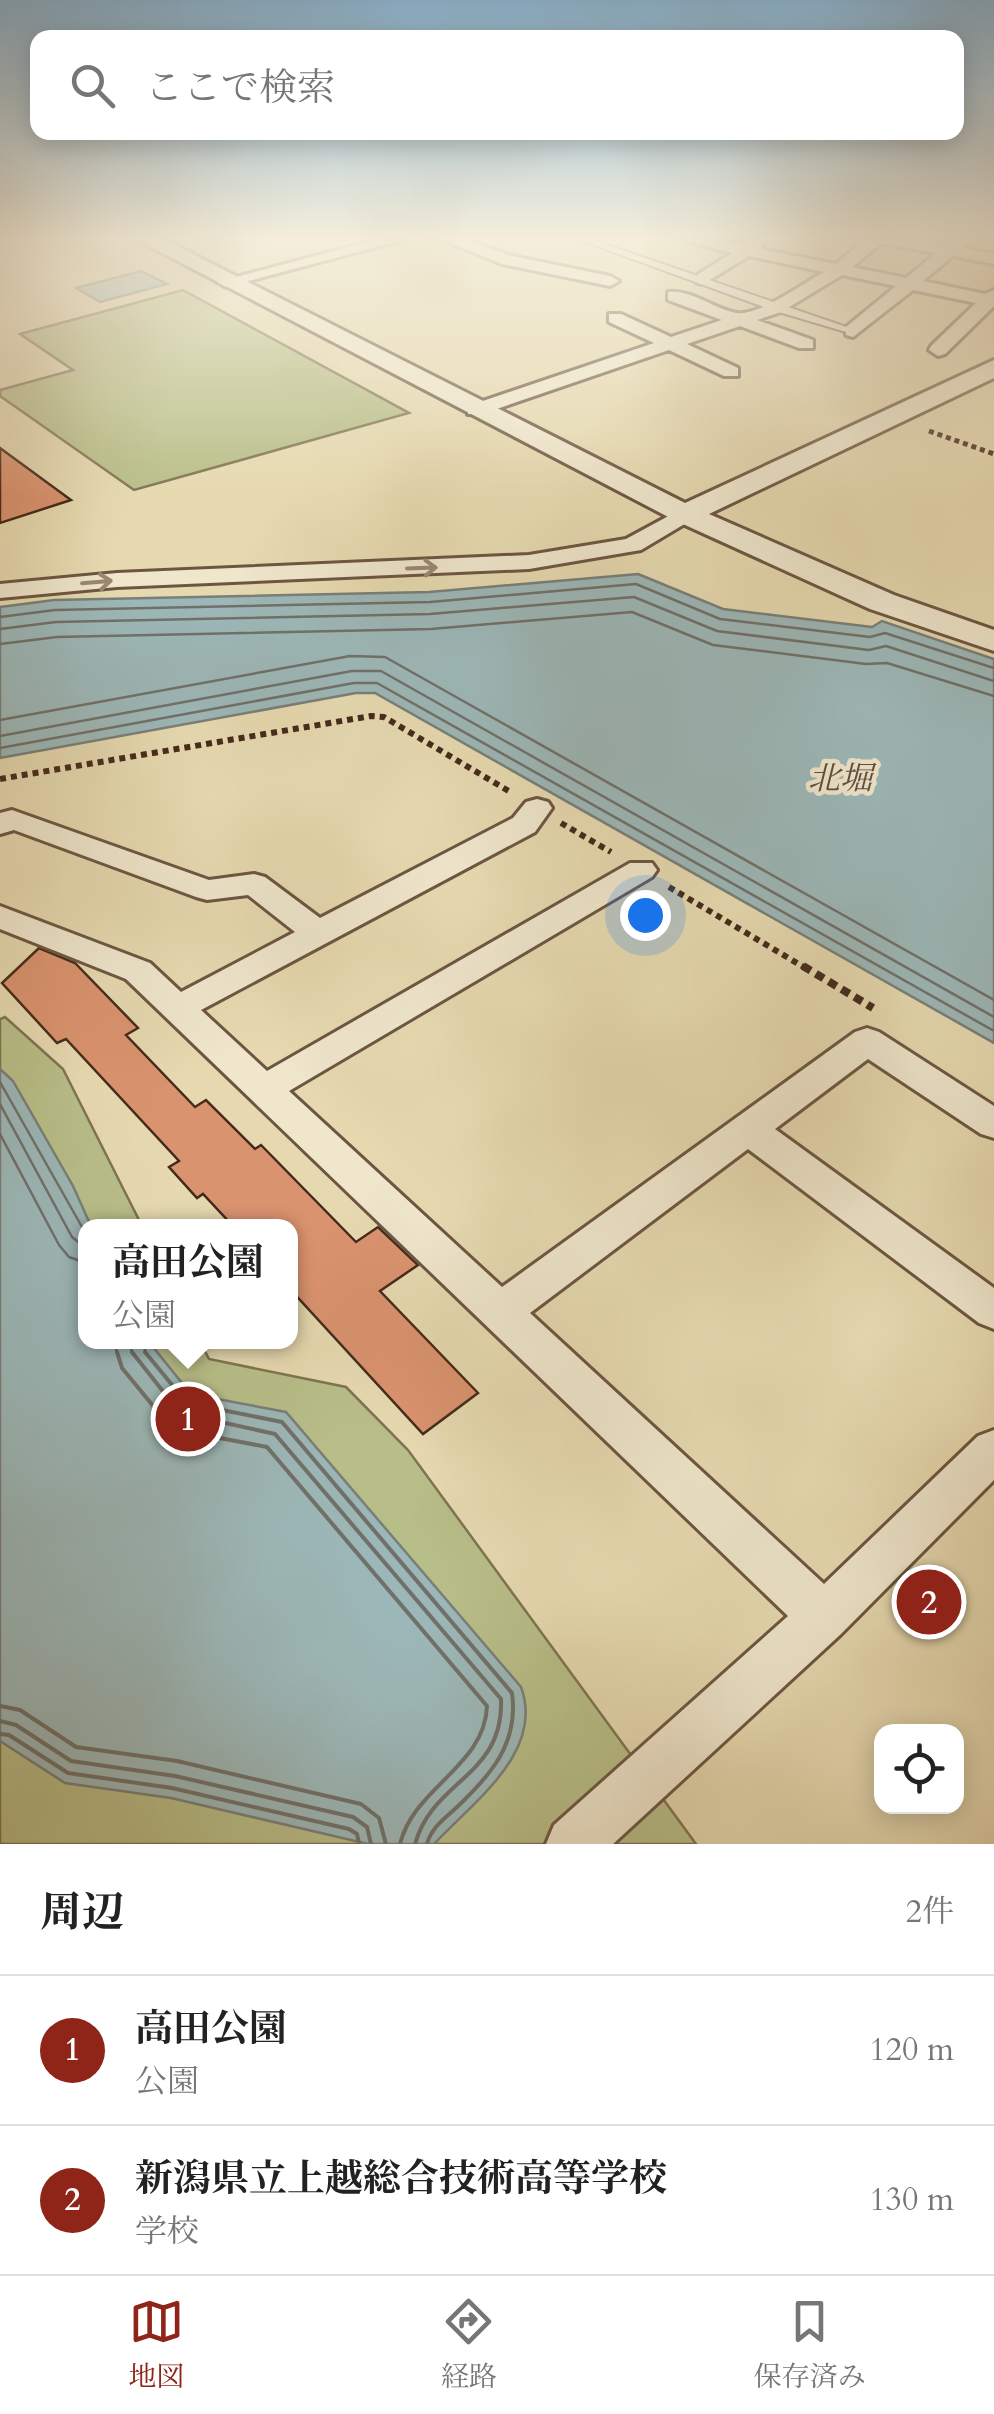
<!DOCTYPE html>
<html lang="ja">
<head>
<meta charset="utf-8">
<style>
  body { margin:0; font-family:Cardo,"Noto Serif JP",serif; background:#f2f2f2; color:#222 }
  .controls { position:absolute; right:30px; bottom:30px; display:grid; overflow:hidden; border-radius:20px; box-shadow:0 5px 25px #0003 }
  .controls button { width:90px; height:90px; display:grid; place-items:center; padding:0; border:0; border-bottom:2px solid #e0e0e0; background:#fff; color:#222; font:50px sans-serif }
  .you { position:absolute; left:645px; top:915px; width:35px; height:35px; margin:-25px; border:8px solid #fff; border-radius:50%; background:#1a73e8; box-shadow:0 0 0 15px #1a73e833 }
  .badge { display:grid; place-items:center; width:65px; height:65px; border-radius:50%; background:#8f2418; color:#fff; font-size:32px; font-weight:700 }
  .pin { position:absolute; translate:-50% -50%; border:5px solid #fff; box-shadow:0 2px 10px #0006 }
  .popup { position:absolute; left:78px; top:1219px; width:220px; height:130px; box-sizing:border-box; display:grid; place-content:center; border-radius:20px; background:#fff; filter:drop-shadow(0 2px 8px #0005); font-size:32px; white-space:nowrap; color:#767676 }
  .popup b { font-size:38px; color:#222 }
  .popup::after { content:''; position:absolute; left:50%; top:100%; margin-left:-20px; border:20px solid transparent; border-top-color:#fff }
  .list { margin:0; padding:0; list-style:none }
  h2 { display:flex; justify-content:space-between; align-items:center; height:130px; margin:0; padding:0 40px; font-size:42px }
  h2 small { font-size:32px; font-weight:400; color:#767676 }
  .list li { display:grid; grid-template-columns:65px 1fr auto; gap:30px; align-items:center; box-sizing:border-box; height:150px; padding:0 40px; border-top:2px solid #e0e0e0 }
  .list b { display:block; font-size:38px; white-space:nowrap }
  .list p { margin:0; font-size:32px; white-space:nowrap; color:#767676 }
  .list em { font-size:32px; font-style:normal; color:#767676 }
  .icon { flex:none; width:55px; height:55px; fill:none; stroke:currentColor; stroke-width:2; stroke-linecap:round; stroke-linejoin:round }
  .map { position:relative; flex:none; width:994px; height:1844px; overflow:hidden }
  .search { position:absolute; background:#fff; box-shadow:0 5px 25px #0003; left:30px; right:30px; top:30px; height:110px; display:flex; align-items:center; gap:25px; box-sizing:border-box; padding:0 35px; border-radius:20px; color:#767676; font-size:38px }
  .sheet { height:430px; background:#fff }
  nav { display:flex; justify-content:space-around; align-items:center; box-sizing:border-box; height:140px; border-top:2px solid #e0e0e0; background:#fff; font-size:28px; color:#767676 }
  nav a { display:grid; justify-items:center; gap:5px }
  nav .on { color:#8f2418 }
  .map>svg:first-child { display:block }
</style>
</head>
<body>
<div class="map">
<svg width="994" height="1844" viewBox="0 0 994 1844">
  <rect width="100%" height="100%" fill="#e6d9b0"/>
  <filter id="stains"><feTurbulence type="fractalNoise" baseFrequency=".002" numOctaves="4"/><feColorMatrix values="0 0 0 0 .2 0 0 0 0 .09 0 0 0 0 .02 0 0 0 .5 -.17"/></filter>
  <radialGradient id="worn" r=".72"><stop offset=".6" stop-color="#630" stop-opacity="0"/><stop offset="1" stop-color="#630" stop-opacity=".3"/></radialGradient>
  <g fill="#b8be88" stroke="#7e7452" stroke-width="2.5">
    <path d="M 183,290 L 409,413 L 134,490 L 0,396 L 0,390 L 73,370 L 20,334 Z"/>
    <path d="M 5,1017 L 63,1069 L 142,1226 L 86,1226 L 86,1342 L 200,1342 L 209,1359 L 346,1387 L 408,1450 L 696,1844 L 0,1844 L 0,1019 Z"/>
  </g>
  <g fill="#9cb7b7" stroke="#797f79" stroke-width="2.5">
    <path d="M 141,271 L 167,284 L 100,302 L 76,288 Z"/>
    <path d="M 638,574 L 723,609 L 872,627 L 882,621 L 994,659 L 994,1043 L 375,693 L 356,693 L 0,758 L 0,607 L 54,600 L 429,592 Z"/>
    <path d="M 0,1069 L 13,1081 L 73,1186 L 91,1226 L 86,1226 L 86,1342 L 149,1342 L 191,1394 L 286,1412 L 521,1687 C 545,1752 473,1802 434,1844 L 368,1844 L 171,1798 L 65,1783 L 0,1741 Z"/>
  </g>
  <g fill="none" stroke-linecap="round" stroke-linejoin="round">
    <g stroke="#70706a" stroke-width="2.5">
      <path d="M 0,617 L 55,610 L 430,602 L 636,584 L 720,619 L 870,637 L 885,633 L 994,668"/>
      <path d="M 0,629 L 56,622 L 430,614 L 634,597 L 717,631 L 869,650 L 886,646 L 994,681"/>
      <path d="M 0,644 L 57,637 L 431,629 L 632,612 L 713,645 L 866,664 L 887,663 L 994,696"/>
      <path d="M 0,720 L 350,656 L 385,657 L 994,1000"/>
      <path d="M 0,736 L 352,671 L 381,671 L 994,1017"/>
      <path d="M 0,748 L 354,683 L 377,683 L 994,1031"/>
      <path d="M 0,1082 L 86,1234"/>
      <path d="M 0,1104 L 72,1237 L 86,1248"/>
      <path d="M 0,1134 L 59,1245 L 69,1257 L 86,1263"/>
      <path d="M 114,1342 L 118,1355"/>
      <path d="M 129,1342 L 133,1355"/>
      <path d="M 142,1342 L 147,1355"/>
    </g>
    <g stroke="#70706a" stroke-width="4">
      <path d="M 117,1352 L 122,1368 L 168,1424 L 183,1431 L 267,1447 L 487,1706 C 485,1766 414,1787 400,1844"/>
      <path d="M 132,1352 L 180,1413 L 275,1434 L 501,1699 C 504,1777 433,1779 415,1844"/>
      <path d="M 145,1352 L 187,1403 L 282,1422 L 512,1693 C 519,1743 491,1775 456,1808 C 444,1819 431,1828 427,1844"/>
      <path d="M 0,1706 L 20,1710 L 76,1747 L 177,1761 L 361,1804 L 379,1818 L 386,1844"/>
      <path d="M 0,1721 L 16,1725 L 71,1761 L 175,1776 L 353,1817 L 367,1827 L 371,1844"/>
      <path d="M 0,1734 L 9,1735 L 68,1773 L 172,1788 L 349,1829 L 357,1834 L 359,1844"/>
    </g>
  </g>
  <g fill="#da936f" stroke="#452a1c" stroke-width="2.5">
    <path d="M 0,448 L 71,500 L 0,523 Z"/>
    <path d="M 39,948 L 75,963 L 138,1028 L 126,1035 L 195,1107 L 206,1100 L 255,1149 L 261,1145 L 356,1242 L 378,1227 L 418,1265 L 380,1291 L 478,1393 L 423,1434 L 290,1289 L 290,1226 L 233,1226 L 203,1194 L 197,1198 L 169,1167 L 179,1161 L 66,1039 L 57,1043 L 2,983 Z"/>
  </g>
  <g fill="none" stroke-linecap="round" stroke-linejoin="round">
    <defs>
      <path id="service" d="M 575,238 L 587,238 L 858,331 L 853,334 L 772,310 Z"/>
      <g id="minor">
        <path d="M 383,238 L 410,238 L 226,287 L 217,282 Z"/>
        <path d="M 438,238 L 461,238 L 512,256 L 610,276 L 619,281 L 610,286 L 502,264 Z"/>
        <path d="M 675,238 C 700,238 732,248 755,240 L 763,245 L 761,249 L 836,264 L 867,238 L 908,238 L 946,245 L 955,238 L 973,238 L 963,248 L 994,254 L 994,264 L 953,256 L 923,281 L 985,294 L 994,290 L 994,306 L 945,354 L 938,356 L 929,350 L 931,346 L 976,303 L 913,290 L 853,337 L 846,335 L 846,327 L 896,286 L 842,275 L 781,312 L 757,320 L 813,340 L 813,348 L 799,348 L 740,326 L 687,344 L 738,368 L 738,376 L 724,376 L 669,350 L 482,414 L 468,414 L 468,406 L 654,343 L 609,322 L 609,314 L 621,314 L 671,337 L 722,320 L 668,300 L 668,292 C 691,289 714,309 737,313 C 759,316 804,283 824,272 L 749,256 L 703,284 L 697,283 L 697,275 L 732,253 ZM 882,243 L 936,253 L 906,278 L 852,267 Z"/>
        <path d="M 685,507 L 696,514 L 693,519 L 641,550 L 529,569 L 117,587 L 0,598 L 0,584 L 117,573 L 529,555 L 626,539 Z"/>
        <path d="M 537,799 L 548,802 L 552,808 L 535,832 L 201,1010 L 267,1071 L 630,863 L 652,863 L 657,870 L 652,877 L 289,1091 L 502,1287 L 855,1032 L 867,1028 L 879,1032 L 994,1106 L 994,1138 L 981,1134 L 868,1059 L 775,1129 L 994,1288 L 994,1329 L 979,1323 L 748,1149 L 530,1313 L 824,1584 L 978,1436 L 994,1430 L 994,1480 L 841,1634 L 613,1844 L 546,1844 L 554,1825 L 788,1616 L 126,979 L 0,929 L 0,906 L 150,963 L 181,992 L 295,932 L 248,895 L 207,900 L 196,897 L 14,830 L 0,834 L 0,813 L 12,810 L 209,880 L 254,874 L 265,877 L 320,918 L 513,818 L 526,802 Z"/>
      </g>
      <path id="tertiary" d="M 134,238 L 161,238 L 685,503 L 994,360 L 994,378 L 709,514 L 894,595 L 994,630 L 994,651 L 870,609 L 674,520 Z"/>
    </defs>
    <use href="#service" stroke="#6d5641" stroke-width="4"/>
    <use href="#minor" stroke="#6d5641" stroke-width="6"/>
    <use href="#tertiary" stroke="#6d5641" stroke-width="6"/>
    <path stroke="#452a1c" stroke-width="5" stroke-dasharray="5 4" stroke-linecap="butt" d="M 929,431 L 994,454"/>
    <g stroke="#452a1c" stroke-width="6" stroke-dasharray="6 5" stroke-linecap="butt">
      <path d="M 0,779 L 371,716 L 384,717 L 512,793"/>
      <path d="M 561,823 L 611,852"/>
      <path d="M 669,887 L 807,969"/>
    </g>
    <path stroke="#452a1c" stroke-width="8" stroke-dasharray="9 6" stroke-linecap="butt" d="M 803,966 L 873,1008"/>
    <use href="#service" fill="#efe6cc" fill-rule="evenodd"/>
    <use href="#minor" fill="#efe6cc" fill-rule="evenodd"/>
    <use href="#tertiary" fill="#efe6cc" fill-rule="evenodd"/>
  </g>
  <defs><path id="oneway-shaft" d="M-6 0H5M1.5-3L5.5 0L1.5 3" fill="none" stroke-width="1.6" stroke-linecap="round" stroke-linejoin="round" transform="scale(2.5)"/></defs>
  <g stroke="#9a8874">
    <use href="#oneway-shaft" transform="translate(422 568) rotate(-2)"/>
    <use href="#oneway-shaft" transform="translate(97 582) rotate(-5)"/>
  </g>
  <linearGradient id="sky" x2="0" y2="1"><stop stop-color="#89b5d4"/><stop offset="0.48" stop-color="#f4eedb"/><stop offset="1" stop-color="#f4eedb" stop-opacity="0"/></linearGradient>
  <rect width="994" height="496" fill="url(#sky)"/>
  <g text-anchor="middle" stroke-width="9" stroke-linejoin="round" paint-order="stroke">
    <g font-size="32" font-style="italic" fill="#5b4d43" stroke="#efe6cc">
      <text x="840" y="789">北堀</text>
    </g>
  </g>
  <rect width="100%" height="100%" filter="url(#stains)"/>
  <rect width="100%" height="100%" fill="url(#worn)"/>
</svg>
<div class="controls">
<button><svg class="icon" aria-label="locate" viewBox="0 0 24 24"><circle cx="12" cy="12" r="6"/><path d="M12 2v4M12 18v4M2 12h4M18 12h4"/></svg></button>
</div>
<div class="you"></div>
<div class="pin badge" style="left:188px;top:1419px">1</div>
<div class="popup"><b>高田公園</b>公園</div>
<div class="pin badge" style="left:929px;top:1602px">2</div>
<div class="search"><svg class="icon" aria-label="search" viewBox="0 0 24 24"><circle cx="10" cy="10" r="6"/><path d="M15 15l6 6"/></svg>ここで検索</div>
</div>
<section class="sheet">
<h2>周辺<small>2件</small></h2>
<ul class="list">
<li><span class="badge">1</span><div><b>高田公園</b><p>公園</p></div><em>120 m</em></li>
<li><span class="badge">2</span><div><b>新潟県立上越総合技術高等学校</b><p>学校</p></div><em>130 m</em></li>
</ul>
</section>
<nav>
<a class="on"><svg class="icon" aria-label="map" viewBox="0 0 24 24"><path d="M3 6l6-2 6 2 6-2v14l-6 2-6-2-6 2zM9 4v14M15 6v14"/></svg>地図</a>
<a><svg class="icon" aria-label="directions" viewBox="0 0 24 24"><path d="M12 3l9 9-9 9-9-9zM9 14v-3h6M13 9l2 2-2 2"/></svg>経路</a>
<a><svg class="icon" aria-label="saved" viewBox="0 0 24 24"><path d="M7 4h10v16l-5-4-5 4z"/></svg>保存済み</a>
</nav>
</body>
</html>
